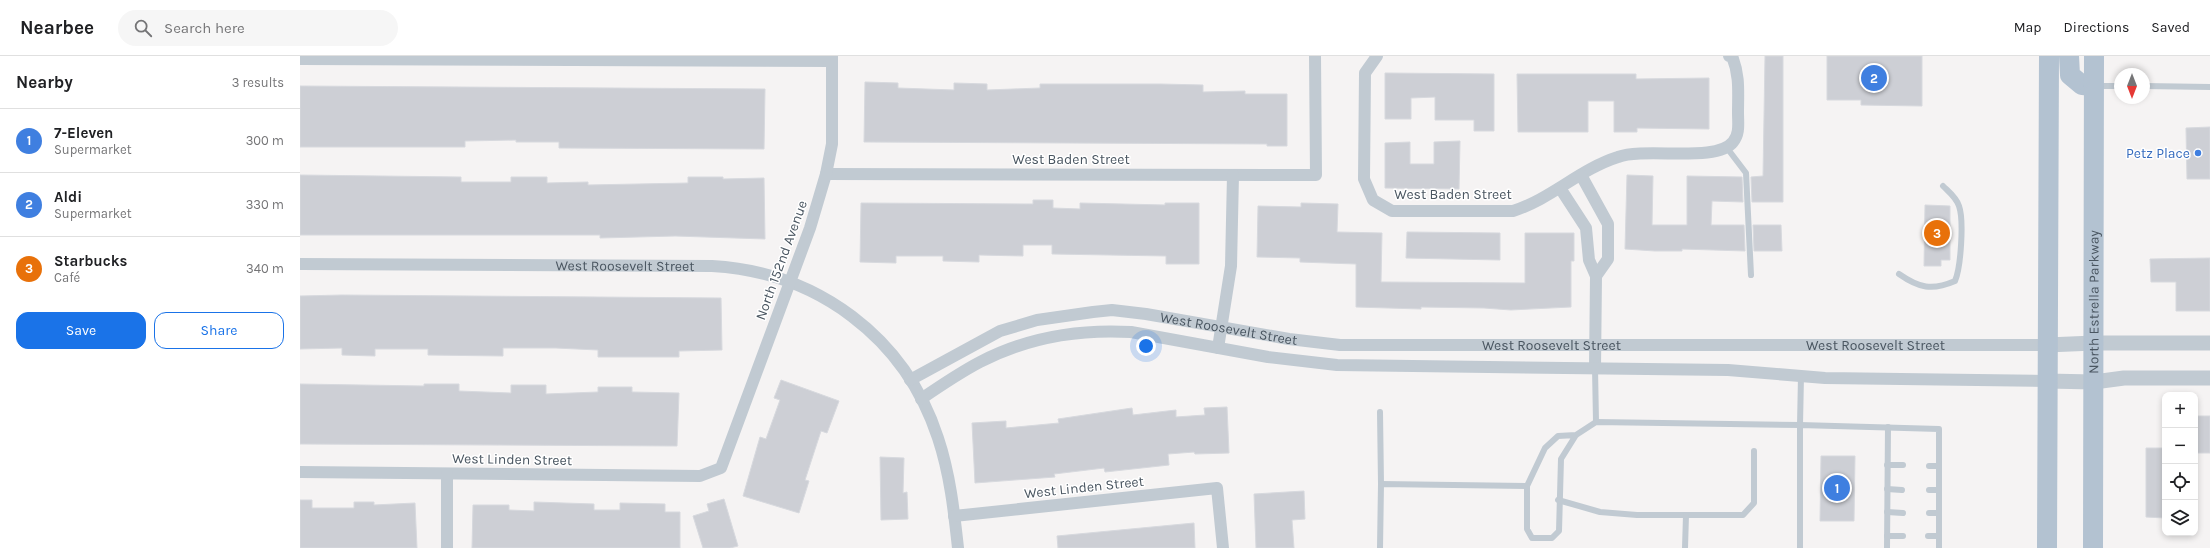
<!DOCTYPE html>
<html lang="en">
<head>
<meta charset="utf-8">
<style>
  body { margin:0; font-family:Karla,sans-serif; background:#f6f6f6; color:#202124 }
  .controls { position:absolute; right:12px; bottom:12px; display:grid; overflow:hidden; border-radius:8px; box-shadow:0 2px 6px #0003 }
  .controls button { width:36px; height:36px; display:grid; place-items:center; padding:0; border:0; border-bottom:1px solid #e0e0e0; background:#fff; color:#202124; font:20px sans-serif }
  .compass { position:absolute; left:1814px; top:12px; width:36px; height:36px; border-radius:50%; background:#fff; box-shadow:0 2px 6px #0003; rotate:180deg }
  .you { position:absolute; left:846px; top:290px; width:14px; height:14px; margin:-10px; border:3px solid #fff; border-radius:50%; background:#1a73e8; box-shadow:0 0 0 6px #1a73e833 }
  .badge { display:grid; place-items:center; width:26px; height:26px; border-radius:50%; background:#1a73e8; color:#fff; font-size:13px; font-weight:700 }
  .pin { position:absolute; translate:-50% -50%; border:2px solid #fff; box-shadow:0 1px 4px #0006 }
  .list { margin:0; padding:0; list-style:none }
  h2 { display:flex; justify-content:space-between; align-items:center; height:52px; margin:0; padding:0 16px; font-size:17px }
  h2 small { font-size:13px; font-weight:400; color:#757577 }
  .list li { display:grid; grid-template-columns:26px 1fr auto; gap:12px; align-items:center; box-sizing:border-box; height:64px; padding:0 16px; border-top:1px solid #e0e0e0 }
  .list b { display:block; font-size:15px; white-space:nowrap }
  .list p { margin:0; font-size:13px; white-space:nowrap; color:#757577 }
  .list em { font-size:13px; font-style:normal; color:#757577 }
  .actions { display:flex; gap:8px; padding:12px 16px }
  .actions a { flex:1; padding:9px 0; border:1px solid #1a73e8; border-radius:12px; text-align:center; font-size:14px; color:#1a73e8 }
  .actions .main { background:#1a73e8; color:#fff }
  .icon { flex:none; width:22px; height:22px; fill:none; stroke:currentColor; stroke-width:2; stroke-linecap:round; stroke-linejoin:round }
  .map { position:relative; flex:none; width:1910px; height:492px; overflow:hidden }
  header { display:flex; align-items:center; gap:24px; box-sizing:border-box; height:56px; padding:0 20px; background:#fff; border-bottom:1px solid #e0e0e0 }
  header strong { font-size:19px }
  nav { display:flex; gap:22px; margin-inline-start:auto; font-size:14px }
  .search { width:280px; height:36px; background:#f6f6f6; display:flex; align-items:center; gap:10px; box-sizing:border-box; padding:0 14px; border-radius:22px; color:#757577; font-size:15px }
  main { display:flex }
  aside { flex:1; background:#fff }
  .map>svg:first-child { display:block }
</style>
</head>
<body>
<header>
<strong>Nearbee</strong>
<div class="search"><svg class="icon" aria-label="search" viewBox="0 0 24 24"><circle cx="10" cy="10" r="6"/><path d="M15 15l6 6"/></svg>Search here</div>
<nav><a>Map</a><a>Directions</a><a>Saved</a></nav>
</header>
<main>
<aside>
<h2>Nearby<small>3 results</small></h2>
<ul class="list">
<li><span class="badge" style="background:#3f7fe0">1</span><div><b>7-Eleven</b><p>Supermarket</p></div><em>300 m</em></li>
<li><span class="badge" style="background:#3f7fe0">2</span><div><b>Aldi</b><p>Supermarket</p></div><em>330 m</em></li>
<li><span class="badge" style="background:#e8710a">3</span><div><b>Starbucks</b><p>Café</p></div><em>340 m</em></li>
</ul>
<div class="actions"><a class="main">Save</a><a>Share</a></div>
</aside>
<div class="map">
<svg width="1910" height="492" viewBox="0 0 1910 492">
  <rect width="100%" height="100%" fill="#f5f3f3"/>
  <g fill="#cdcfd5" stroke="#d7d9de">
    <path d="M 1465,0 L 1483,0 L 1483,146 L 1452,146 L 1451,121 L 1463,120 Z"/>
    <path d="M 1527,0 L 1622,0 L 1622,50 L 1561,49 L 1561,44 L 1527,44 Z"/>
    <path d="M 1085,17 L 1194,18 L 1194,75 L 1174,75 L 1174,64 L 1135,64 L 1135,41 L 1111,42 L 1111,63 L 1085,63 Z"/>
    <path d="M 1217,18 L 1336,18 L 1336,23 L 1409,22 L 1409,73 L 1337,72 L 1337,76 L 1314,76 L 1314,45 L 1288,45 L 1288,76 L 1218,76 Z"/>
    <path d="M 565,26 L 598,27 L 598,32 L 654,34 L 654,27 L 687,28 L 687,34 L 740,32 L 740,28 L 860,28 L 903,29 L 903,36 L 945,35 L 945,38 L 987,38 L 987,90 L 967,90 L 967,88 L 564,86 Z"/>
    <path d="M 0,30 L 465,33 L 464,93 L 259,92 L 259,86 L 216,86 L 216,84 L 165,85 L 165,91 L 0,91 Z"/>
    <path d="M 1910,71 L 1910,123 L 1887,123 L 1886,72 Z"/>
    <path d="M 1160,85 L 1159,133 L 1085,132 L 1085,87 L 1110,86 L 1110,108 L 1134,108 L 1134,86 Z"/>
    <path d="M 0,119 L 161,121 L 161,126 L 211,126 L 211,121 L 247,121 L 247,127 L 288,126 L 288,129 L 388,127 L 388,121 L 423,121 L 423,123 L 464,122 L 465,183 L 375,180 L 300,182 L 300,179 L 0,179 Z"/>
    <path d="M 1327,119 L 1353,120 L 1352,169 L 1387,169 L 1387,120 L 1442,121 L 1443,146 L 1412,145 L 1411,169 L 1444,169 L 1445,195 L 1382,193 L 1382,195 L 1355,195 L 1325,193 Z"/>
    <path d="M 733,144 L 753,144 L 753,152 L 780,153 L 780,147 L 865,149 L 865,147 L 899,147 L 899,208 L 866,208 L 866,200 L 752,198 L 752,189 L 723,189 L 723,200 L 679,199 L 679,206 L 643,205 L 643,200 L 596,200 L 596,207 L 560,206 L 561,147 L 733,148 Z"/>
    <path d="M 1001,147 L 1038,148 L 1037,176 L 1082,177 L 1081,226 L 1225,227 L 1225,177 L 1274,177 L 1274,205 L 1271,205 L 1271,251 L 1211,254 L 1184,252 L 1121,251 L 1121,253 L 1056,251 L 1056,208 L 1000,206 L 1000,202 L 957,201 L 958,150 L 1001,151 Z"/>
    <path d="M 1625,149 L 1650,150 L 1650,204 L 1641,204 L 1641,210 L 1624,210 Z"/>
    <path d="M 1453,169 L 1481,169 L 1482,195 L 1454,195 Z"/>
    <path d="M 1107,176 L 1200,177 L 1200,204 L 1106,202 Z"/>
    <path d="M 1910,202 L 1910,255 L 1876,255 L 1876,226 L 1851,226 L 1850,203 Z"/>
    <path d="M 42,239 L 421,242 L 422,294 L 379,295 L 379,301 L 298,301 L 298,294 L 256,292 L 203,292 L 203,300 L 128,299 L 128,293 L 75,293 L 75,300 L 42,299 L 42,292 L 0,293 L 0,240 Z"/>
    <path d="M 481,324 L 539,345 L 527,377 L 521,375 L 505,424 L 509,425 L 499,457 L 443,440 L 460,381 L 466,383 L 480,344 L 474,342 Z"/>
    <path d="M 0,328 L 124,330 L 124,328 L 159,328 L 159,335 L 211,337 L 211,329 L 246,329 L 246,338 L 298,336 L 298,331 L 332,331 L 332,336 L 379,337 L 377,390 L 0,388 Z"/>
    <path d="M 927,351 L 929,397 L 895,398 L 894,396 L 868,398 L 869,409 L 805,416 L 804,412 L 754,418 L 755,421 L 675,427 L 672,367 L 706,365 L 706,372 L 759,367 L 758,363 L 832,352 L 833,359 L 876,354 L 876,361 L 905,359 L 904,352 Z"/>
    <rect x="1895" y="360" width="15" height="37"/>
    <path d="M 1846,392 L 1865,392 L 1865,462 L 1846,461 Z"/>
    <path d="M 1521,400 L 1555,400 L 1554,465 L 1520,465 Z"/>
    <path d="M 580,401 L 604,402 L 603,437 L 607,436 L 608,463 L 581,464 Z"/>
    <path d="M 1004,435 L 1005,463 L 992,464 L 994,492 L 956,492 L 954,438 Z"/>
    <path d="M 424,443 L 438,490 L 430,492 L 403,492 L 393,460 L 409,455 L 407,448 Z"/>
    <path d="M 0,444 L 12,444 L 12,452 L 54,452 L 54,446 L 74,446 L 74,449 L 115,447 L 117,492 L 0,492 Z"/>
    <path d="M 234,446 L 294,448 L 294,454 L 320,454 L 320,447 L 365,448 L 365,456 L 380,456 L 380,492 L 172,492 L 173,449 L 209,449 L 209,454 L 234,455 Z"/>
    <path d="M 894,467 L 895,492 L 758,492 L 757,480 Z"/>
  </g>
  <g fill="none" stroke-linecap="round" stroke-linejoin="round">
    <g stroke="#c1cad2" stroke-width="6">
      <path d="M 1796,30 L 1820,30"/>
      <path d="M 1844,30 L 1910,31"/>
      <path d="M 1427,92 L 1446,117 L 1451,219"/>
      <path d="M 1599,218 C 1619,232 1632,235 1655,225 C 1661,211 1664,164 1659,150 C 1656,141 1649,136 1643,130"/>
      <path d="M 1295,312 L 1296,366"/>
      <path d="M 1080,356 L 1081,428"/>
      <path d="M 1276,379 L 1258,380 L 1245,392 L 1227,430 L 1227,473 L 1232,482 L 1252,482 L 1259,475 L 1261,403 L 1276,379 L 1296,366 L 1500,369 L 1501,320"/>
      <path d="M 1587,409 L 1603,409"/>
      <path d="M 1629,410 L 1638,410"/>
      <path d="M 1587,433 L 1602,434"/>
      <path d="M 1629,434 L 1639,434"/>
      <path d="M 1258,444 L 1300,456 L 1337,459 L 1443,459 L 1454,447 L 1454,395"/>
      <path d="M 1587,456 L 1603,457"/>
      <path d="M 1629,457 L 1639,457"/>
      <path d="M 1587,480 L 1603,480"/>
      <path d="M 1628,480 L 1639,480"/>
      <path d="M 1080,492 L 1081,428 L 1227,430"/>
      <path d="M 1385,492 L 1386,459"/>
      <path d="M 1500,492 L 1500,369 L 1639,373 L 1639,492"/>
      <path d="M 1587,492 L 1588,371"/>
    </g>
    <g stroke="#c1cad2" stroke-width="12">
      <path d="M 1077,0 L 1065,17 L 1064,123 L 1073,144 L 1092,155 L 1213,155 C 1251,143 1280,113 1318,101 C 1346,91 1417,107 1433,86 C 1440,78 1438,67 1438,57 C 1438,36 1440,20 1432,0 L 1429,0"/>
      <path d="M 0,3 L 532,5"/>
      <path d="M 526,118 L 1016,119 L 1015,0"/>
      <path d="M 1281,119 L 1308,168 L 1308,203 L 1296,220"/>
      <path d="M 1260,132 L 1286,172 L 1289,204 L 1296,220 L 1295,312"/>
      <path id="s1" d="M 0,208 L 412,210 C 517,216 605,281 638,382 C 650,418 654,455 658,492"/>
      <path d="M 918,292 L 931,210 L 933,119"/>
      <path id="s2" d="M 610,324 L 700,275 L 737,264 L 793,256 L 812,254 L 846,258 L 989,283 L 1040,289 L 1747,289"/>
      <path d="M 621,343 C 640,330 659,317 680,306 C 726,282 779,273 831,276 L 968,301 L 1037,309 L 1428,314 L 1525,322 L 1747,325"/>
      <path d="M 0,416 L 400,420 L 421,412 L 510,172 L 526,118 L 532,88 L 532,0"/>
      <path d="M 654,460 L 917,432 L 923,492"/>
      <path d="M 147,492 L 147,418"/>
    </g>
    <g stroke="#c1cad2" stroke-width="15">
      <path d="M 1747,289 L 1794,287 L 1910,287"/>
      <path d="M 1747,325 L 1794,326 L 1824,322 L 1910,322"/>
    </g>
    <g stroke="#b3c2d1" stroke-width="20">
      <path d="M 1769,0 L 1770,19 L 1782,29 L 1794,30"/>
      <path d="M 1747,492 L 1749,0"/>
      <path id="s3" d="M 1793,492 L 1794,0"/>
    </g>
  </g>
  <circle fill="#3f7fe0" stroke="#fff" stroke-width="1.5" cx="1898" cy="97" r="4"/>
  <g text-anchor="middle" stroke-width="3" stroke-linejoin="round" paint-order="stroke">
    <g font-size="14" fill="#366cbe" stroke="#fff" text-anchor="end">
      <text x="1890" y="102">Petz Place</text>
    </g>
    <g font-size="14" fill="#4a5661" stroke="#fff">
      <text x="771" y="108">West Baden Street</text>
      <text x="1153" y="143">West Baden Street</text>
      <text transform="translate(481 204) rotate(-70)" y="5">North 152nd Avenue</text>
      <text dy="5" stroke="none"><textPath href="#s1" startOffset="325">West Roosevelt Street</textPath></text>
      <text dy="5" stroke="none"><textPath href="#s3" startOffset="246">North Estrella Parkway</textPath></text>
      <text dy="5" stroke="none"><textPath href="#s2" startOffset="335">West Roosevelt Street</textPath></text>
      <text dy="5" stroke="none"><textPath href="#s2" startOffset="659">West Roosevelt Street</textPath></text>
      <text dy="5" stroke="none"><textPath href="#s2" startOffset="983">West Roosevelt Street</textPath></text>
      <text transform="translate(212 403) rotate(1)" y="5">West Linden Street</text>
      <text transform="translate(784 431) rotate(-6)" y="5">West Linden Street</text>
    </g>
  </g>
</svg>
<div class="controls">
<button>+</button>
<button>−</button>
<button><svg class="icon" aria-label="locate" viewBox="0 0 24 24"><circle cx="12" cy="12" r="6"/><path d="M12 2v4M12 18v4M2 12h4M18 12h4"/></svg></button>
<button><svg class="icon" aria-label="layers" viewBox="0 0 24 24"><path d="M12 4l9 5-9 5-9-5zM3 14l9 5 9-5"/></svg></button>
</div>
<svg class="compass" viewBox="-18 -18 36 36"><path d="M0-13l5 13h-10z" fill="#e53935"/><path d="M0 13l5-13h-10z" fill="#757577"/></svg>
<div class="you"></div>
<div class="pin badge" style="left:1537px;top:432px;background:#3f7fe0">1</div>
<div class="pin badge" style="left:1574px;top:22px;background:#3f7fe0">2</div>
<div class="pin badge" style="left:1637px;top:177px;background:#e8710a">3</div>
</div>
</main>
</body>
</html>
